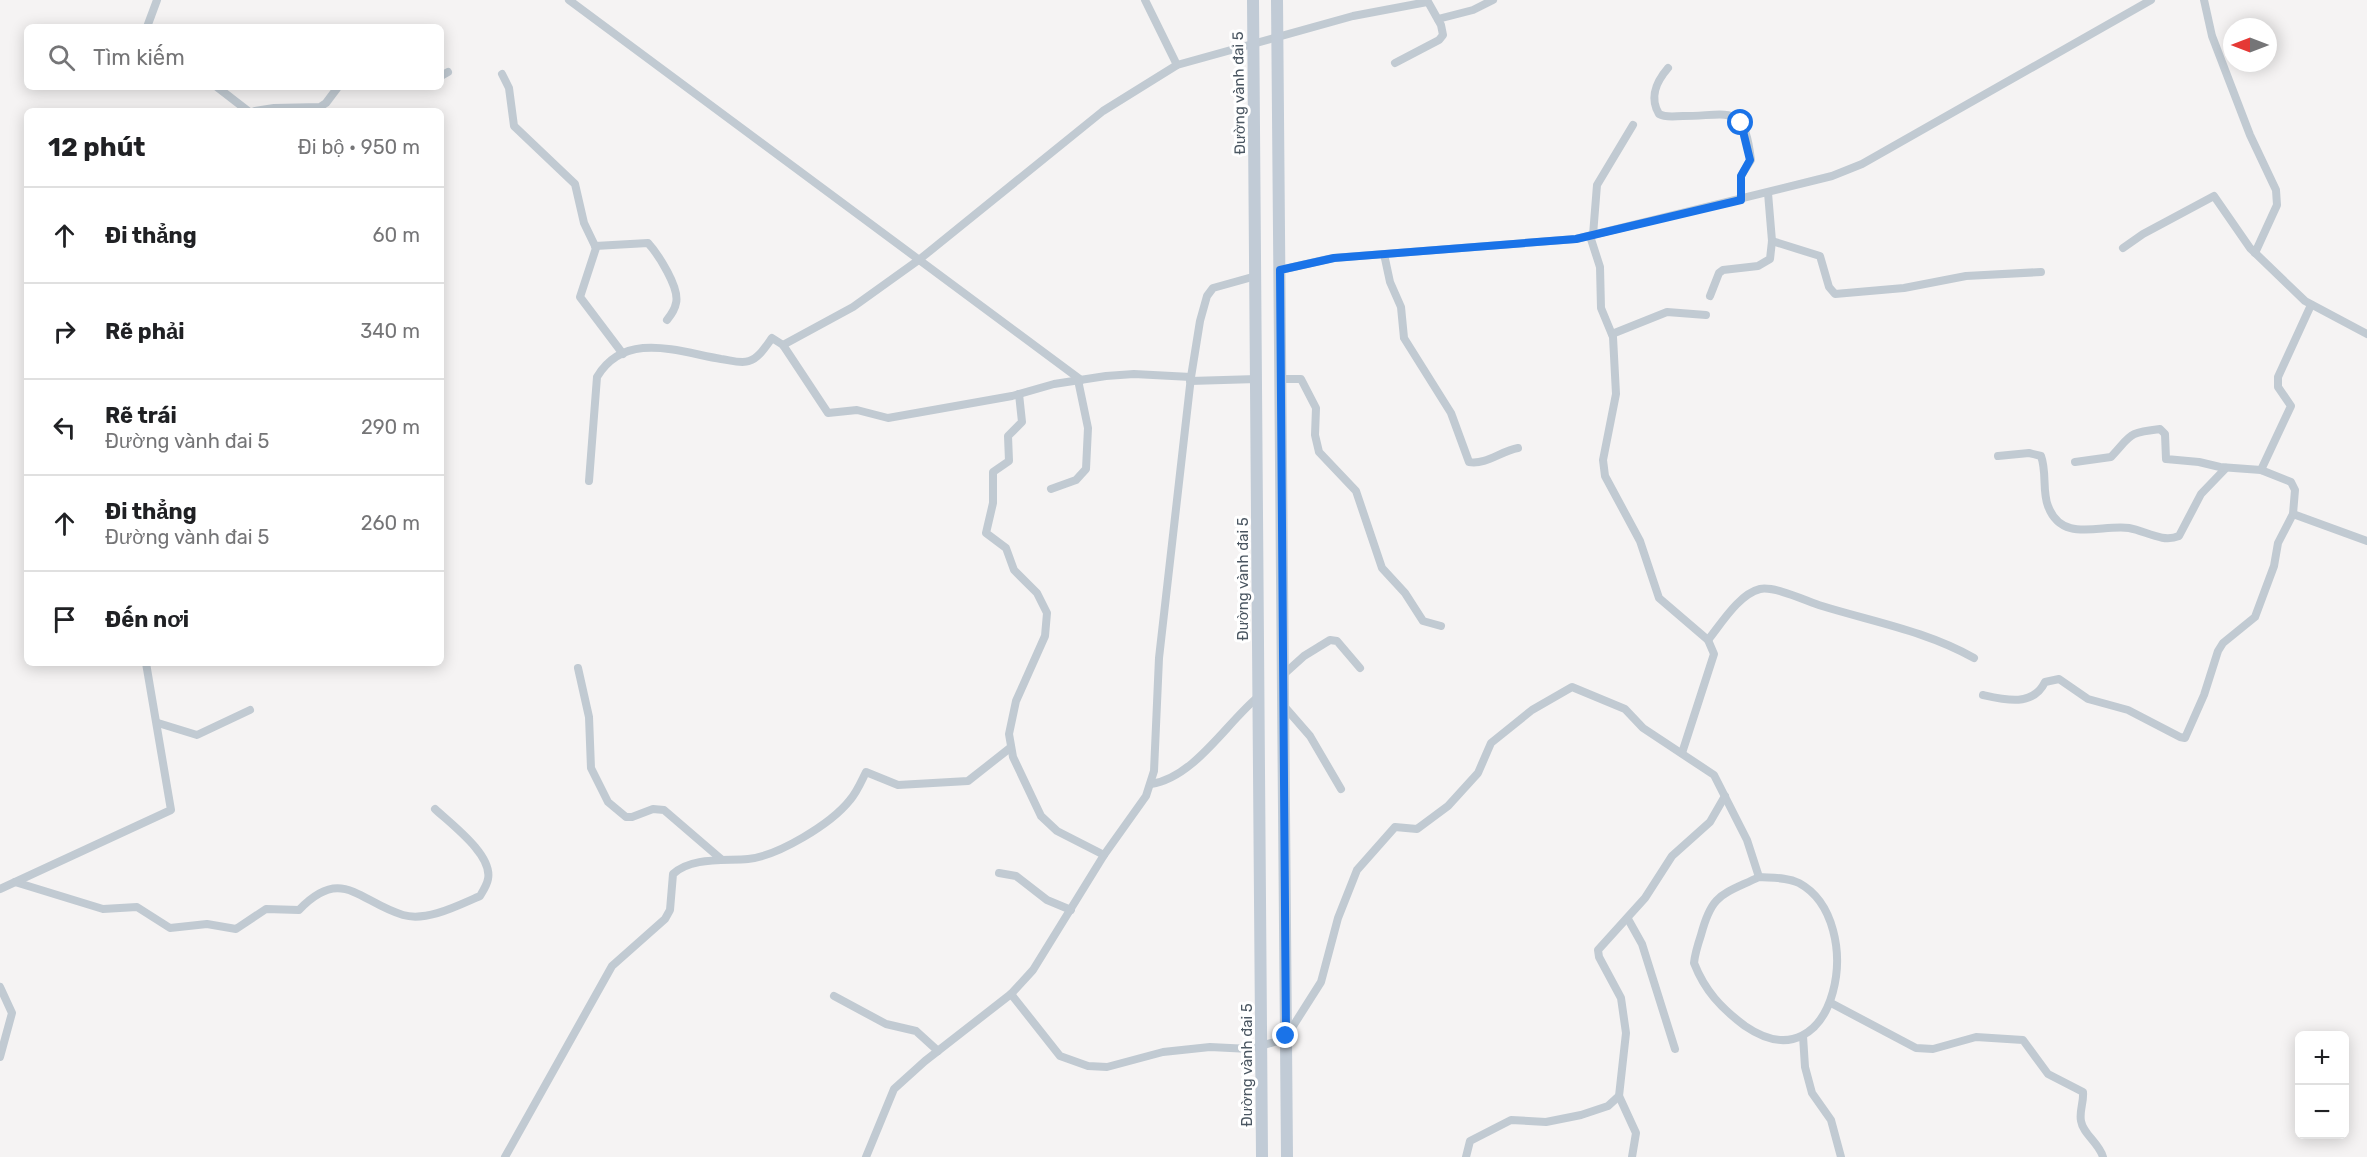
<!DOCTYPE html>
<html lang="vi">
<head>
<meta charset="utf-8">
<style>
  body { margin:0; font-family:Rubik,sans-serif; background:#f2f2f2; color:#202124 }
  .controls { position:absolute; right:18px; bottom:18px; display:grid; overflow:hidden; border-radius:9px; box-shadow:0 3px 15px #0003 }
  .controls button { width:54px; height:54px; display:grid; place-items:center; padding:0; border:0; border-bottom:2px solid #e0e0e0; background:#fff; color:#202124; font:30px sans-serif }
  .compass { position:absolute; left:2223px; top:18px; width:54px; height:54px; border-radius:50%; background:#fff; box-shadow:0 3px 15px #0003; rotate:270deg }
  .stop { position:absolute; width:18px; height:18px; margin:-14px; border:4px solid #1a73e8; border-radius:50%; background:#fff }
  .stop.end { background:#1a73e8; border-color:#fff; box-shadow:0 2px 6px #0008 }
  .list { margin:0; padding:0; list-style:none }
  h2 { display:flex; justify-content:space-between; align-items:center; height:78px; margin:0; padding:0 24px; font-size:26px }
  h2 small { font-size:20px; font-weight:400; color:#757577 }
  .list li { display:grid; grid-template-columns:39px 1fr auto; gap:18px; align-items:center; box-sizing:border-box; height:96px; padding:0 24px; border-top:2px solid #e0e0e0 }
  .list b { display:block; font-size:22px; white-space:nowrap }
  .list p { margin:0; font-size:20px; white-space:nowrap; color:#757577 }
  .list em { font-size:20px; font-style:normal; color:#757577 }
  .icon { flex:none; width:33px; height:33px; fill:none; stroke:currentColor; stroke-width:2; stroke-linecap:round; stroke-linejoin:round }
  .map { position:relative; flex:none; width:2367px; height:1157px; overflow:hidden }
  .search { position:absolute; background:#fff; box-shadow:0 3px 15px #0003; left:24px; top:24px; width:420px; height:66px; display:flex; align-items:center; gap:15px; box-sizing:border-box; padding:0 21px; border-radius:9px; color:#757577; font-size:22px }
  .panel { position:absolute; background:#fff; box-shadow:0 3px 15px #0003; left:24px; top:108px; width:420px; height:558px; border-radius:9px }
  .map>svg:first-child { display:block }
</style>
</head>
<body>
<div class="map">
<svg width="2367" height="1157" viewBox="0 0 2367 1157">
  <rect width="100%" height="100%" fill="#f5f3f3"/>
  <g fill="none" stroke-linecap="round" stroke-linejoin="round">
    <g stroke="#c1cad2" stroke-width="8">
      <path d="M 569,0 L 1081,380"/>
      <path d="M 1145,0 L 1177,65"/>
      <path d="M 2204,0 L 2212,36 L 2250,135 L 2276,190 L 2277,205 L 2255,253"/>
      <path d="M 1438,19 L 1473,10 L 1493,0"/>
      <path d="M 147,27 L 157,0"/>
      <path d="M 1395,63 L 1439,40 L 1443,35 L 1441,25 L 1427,0"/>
      <path d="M 1668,68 C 1656,82 1649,97 1659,114 C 1666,118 1675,116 1683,116 C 1730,116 1744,102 1751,160 L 1741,176 L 1741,200"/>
      <path d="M 502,74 L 509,88 L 514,126 L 575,184 L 584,223 L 596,248 L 580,297 L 623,354"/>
      <path d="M 441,76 L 448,72"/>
      <path d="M 217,87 L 248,111"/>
      <path d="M 255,111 L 274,108 L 320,107 L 326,103 L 338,87"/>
      <path d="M 1593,235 L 1597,185 L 1633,125"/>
      <path d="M 1590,236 L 1600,267 L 1601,308 L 1613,337 L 1616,394 L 1603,460 L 1605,476 L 1640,541 L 1659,598 L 1708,640 L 1714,654 L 1682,753"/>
      <path d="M 1772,241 L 1820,256 L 1829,287 L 1835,294 L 1904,288 L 1966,276 L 2041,272"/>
      <path d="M 595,246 L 648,243 C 658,254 680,288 676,303 C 675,309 671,315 667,320"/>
      <path d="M 2123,248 L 2143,234 L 2214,196 L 2250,248 L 2305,301 L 2367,334"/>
      <path d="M 1384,254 L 1390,282 L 1401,307 L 1404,338 L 1451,413 L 1469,462 C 1486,465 1501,451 1518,448"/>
      <path d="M 1280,270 L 1333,258 L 1576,239 L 1832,176 L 1862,164 L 2151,0"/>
      <path d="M 1710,296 L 1719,273 L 1723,270 L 1758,266 L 1770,259 L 1772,241 L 1768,193"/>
      <path d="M 1612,334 L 1667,312 L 1706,315"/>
      <path d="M 783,345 L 853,307 L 920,259 L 1103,111 L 1177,65 L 1353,16 L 1427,2"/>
      <path d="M 1281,379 L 1301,379 L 1316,408 L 1315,435 L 1319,452 L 1356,491 L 1382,568 L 1405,593 L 1423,621 L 1441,626"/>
      <path d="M 1190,381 L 1257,379"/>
      <path d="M 1019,394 L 1022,422 L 1008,436 L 1009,461 L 993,472 L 993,503 L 986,533 L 1006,548 L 1014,570 L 1037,593 L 1047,613 L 1045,636 L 1016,701 L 1009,734 L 1013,757 L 1041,816 L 1057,831 L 1104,855"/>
      <path d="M 1998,456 L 2029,453 L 2041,456 C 2047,472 2042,491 2048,506 C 2062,544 2101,524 2129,528 C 2146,531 2162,543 2179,536 L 2201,494 L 2226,468"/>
      <path d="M 2261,470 L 2291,406 L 2278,387 L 2278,377 L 2311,305"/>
      <path d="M 589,481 L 597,377 C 625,330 679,352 721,359 C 730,360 741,364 749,361 C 759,358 766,346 772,338 L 783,345 L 828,413 L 857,410 L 888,418 L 1012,396 L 1054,384 L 1106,376 L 1134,374 L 1191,377"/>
      <path d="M 1051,489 L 1076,480 L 1086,469 L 1088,428 L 1078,380"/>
      <path d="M 2293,514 L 2367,541"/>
      <path d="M 1708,640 C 1721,624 1739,594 1760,589 C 1775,586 1806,601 1822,606 C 1874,622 1926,631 1974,658"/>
      <path d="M 578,668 L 589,717 L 591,768 L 608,802 L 626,817 L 632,817 L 653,809 L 664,810 L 721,859"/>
      <path d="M 1283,675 L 1304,656 L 1330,640 L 1337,641 L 1360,668"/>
      <path d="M 1983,695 C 2005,700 2033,707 2045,682 L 2059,679 L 2088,699 L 2128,710 L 2180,737 L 2185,738 L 2204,695 L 2218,651 L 2223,643 L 2255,617 L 2274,566 L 2278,543 L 2293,514 L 2295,490 L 2291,482 L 2261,470 L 2220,467 L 2199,462 L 2166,459 L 2165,434 L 2160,429 C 2126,433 2132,435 2111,457 L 2075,462"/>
      <path d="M 1283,705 L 1310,736 L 1341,789"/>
      <path d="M 158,723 L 197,735 L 250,710"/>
      <path d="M 1151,784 C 1194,778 1227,722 1259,696"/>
      <path d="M 999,873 L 1016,876 L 1047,900 L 1071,910"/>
      <path d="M 1759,877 C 1772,878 1787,877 1799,883 C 1869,921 1837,1089 1745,1026 C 1721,1008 1705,991 1694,963 C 1695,953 1698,944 1701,935 C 1712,893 1722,895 1759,877 Z"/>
      <path d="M 15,882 L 103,909 L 137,907 L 170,928 L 207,924 L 236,929 L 266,909 L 299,910 C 342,865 359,902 403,915 C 427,922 459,905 480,896 C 483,891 487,885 488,879 C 493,855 451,824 435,809"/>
      <path d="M 0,889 L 171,810 L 146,663"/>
      <path d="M 1628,919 L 1642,944 L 1675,1049"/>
      <path d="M 0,987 L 12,1013 L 0,1057"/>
      <path d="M 1011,994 L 1060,1056 L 1088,1066 L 1107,1067 L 1163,1052 L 1210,1047 L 1250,1049 L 1278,1041 L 1288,1034 L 1321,982 L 1338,918 L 1357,870 L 1395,827 L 1417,829 L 1448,806 L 1478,773 L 1491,743 L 1532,710 L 1572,687 L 1625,709 L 1643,728 L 1714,775 L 1747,840 L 1759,877"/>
      <path d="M 834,996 L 886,1024 L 916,1031 L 938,1051"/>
      <path d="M 1831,1003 L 1916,1048 L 1933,1049 L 1976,1037 L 2023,1040 L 2048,1074 L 2083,1092 C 2084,1102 2079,1111 2081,1121 C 2083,1134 2099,1143 2103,1157"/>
      <path d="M 1803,1036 L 1805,1067 L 1812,1093 L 1831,1120 L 1841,1157"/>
      <path d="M 1619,1096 L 1636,1133 L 1632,1157"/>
      <path d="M 505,1157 L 612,966 L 665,919 L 670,910 L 673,874 C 691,857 724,861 748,859 C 778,856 831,824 850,800 C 857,792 861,782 866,772 L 898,785 L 968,781 L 1010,748"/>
      <path d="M 866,1157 L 894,1089 L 925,1061 L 1011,994 L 1033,970 L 1104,855 L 1146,796 L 1154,771 L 1159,658 L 1191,377 L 1200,321 L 1207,296 L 1213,288 L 1256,276"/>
      <path d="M 1466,1157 L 1470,1141 L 1511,1120 L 1546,1122 L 1581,1115 L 1608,1106 L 1619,1096 L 1626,1033 L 1621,998 L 1599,957 L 1598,950 L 1645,898 L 1672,856 L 1710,822 L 1725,796"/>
    </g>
    <g stroke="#c1cbd6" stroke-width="12">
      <path d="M 1253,0 L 1262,1157"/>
      <path d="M 1277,0 L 1287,1157"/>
    </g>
  </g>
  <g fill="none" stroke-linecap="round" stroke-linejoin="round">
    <path stroke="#1a73e8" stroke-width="8" d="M 1286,1036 L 1280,270 L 1334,258 L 1576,239 L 1741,200 L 1741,176 L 1750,160 L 1741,123"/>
  </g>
  <g text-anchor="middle" stroke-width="6" stroke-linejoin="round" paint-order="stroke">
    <g font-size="15" fill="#4a5661" stroke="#fff">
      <text transform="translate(1239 93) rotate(-91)" y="5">Đường vành đai 5</text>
      <text transform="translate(1243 579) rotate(-90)" y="5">Đường vành đai 5</text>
      <text transform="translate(1247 1065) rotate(-90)" y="5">Đường vành đai 5</text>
    </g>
  </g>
</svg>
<div class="controls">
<button>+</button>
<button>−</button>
</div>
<svg class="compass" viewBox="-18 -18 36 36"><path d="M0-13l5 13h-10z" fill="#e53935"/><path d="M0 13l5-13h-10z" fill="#757577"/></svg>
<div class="stop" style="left:1741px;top:123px"></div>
<div class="stop end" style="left:1286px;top:1036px"></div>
<div class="search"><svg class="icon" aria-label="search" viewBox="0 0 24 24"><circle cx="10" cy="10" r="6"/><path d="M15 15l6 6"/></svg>Tìm kiếm</div>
<section class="panel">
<h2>12 phút<small>Đi bộ · 950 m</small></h2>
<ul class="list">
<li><svg class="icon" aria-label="ahead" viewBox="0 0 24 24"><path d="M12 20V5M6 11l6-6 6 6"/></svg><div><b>Đi thẳng</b></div><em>60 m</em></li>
<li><svg class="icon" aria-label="right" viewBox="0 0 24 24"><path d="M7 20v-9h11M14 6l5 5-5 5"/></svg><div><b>Rẽ phải</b></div><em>340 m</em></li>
<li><svg class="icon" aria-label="left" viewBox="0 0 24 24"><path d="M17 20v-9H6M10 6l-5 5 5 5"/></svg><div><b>Rẽ trái</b><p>Đường vành đai 5</p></div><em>290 m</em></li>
<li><svg class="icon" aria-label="ahead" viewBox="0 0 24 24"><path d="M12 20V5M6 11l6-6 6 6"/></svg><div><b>Đi thẳng</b><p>Đường vành đai 5</p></div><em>260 m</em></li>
<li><svg class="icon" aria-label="arrive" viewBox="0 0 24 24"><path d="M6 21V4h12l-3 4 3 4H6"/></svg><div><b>Đến nơi</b></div></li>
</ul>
</section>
</div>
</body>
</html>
